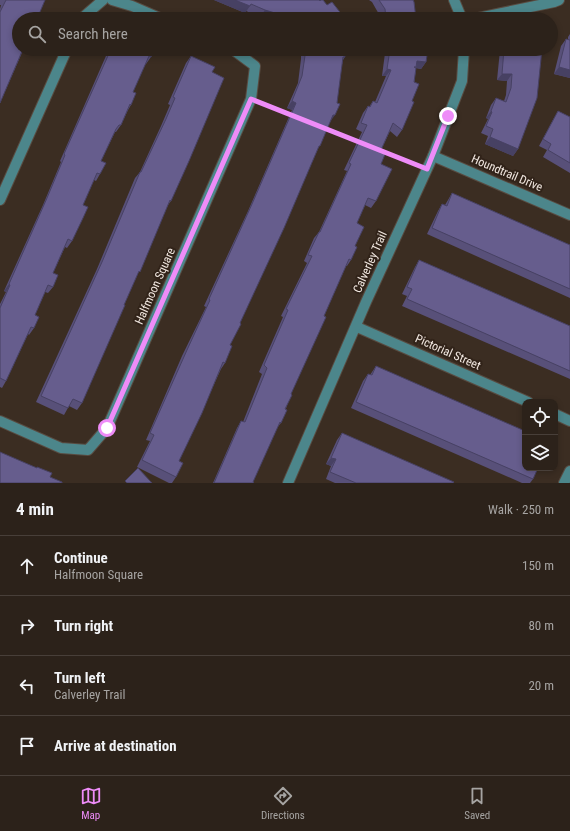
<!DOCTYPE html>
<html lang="en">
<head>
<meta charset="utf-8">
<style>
  body { margin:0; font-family:"Roboto Condensed",sans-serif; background:#382f27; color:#f1f3f6 }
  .controls { position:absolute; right:12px; bottom:12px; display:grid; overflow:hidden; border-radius:8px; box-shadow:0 2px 6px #0003 }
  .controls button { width:36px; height:36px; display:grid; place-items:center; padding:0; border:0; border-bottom:1px solid #483f39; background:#2c221a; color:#f1f3f6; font:20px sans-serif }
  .stop { position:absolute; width:12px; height:12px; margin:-9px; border:3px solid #ee8cf8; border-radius:50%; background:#fff }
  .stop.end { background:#ee8cf8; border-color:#fff; box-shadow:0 1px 4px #0008 }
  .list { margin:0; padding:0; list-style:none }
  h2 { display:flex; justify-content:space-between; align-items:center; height:52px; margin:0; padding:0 16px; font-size:17px }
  h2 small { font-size:13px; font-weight:400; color:#a6a4a2 }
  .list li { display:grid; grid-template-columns:26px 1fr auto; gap:12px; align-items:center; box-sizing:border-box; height:60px; padding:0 16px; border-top:1px solid #483f39 }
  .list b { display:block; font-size:15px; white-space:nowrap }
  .list p { margin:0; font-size:13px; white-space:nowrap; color:#a6a4a2 }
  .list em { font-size:13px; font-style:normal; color:#a6a4a2 }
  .icon { flex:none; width:22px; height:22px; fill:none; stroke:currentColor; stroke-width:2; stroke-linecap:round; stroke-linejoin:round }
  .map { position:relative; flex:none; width:570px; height:483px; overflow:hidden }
  .search { position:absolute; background:#2c221a; box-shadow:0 2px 6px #0003; left:12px; right:12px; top:12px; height:44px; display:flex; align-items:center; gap:10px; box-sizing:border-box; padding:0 14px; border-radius:22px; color:#a6a4a2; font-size:15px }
  .sheet { height:292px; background:#2c221a }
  nav { display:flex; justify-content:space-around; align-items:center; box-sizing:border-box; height:56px; border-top:1px solid #483f39; background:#2c221a; font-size:11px; color:#a6a4a2 }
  nav a { display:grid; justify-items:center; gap:2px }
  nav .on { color:#ee8cf8 }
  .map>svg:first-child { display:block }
</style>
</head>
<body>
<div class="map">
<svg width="570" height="483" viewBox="0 0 570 483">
  <rect width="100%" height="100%" fill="#3b2d22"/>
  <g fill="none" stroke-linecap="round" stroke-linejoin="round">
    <defs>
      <g id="minor">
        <path d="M 112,0 L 132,6 L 162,19"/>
        <path d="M 454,0 L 462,19"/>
        <path d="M 81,19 L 103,0"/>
        <path d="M 473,19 L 554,2 L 559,0"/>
        <path d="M 433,156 L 570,215"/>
        <path d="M 0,200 L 67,49"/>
        <path d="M 357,327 L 528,402"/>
        <path d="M 555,414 L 570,421"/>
        <path d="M 0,421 L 61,448 L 88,450 L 107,428 L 251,99 L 255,66 L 232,49"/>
        <path d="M 288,483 L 366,302 L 433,156 L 462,81 L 464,49"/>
        <path d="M 564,483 L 570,471"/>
      </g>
    </defs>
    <use href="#minor" stroke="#584b41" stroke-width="12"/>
    <g stroke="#94887f" stroke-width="2.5" stroke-dasharray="2 2" stroke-linecap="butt">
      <path d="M 263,103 L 291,115"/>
      <path d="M 326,128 L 360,142"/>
      <path d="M 380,150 L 416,164"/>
    </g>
    <use href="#minor" stroke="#4c868b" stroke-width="10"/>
  </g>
  <g fill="#585079">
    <path d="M 0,0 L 45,0 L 0,103 L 0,9 L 1,5 L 0,5 Z"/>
    <path d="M 214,0 L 327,5 L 341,19 L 269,19 L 260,17 L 246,11 L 245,13 Z"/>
    <path d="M 369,0 L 413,0 L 416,19 L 380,19 L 380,16 L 372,2 Z"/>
    <path d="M 570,34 L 570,78 L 554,74 L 561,46 L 566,39 L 568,40 L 568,37 Z"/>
    <path d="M 109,49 L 155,49 L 151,57 L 146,64 L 145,64 L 133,92 L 131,105 L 128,110 L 121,125 L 116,132 L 115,132 L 101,161 L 100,174 L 96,181 L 94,180 L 83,205 L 72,241 L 67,248 L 65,247 L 53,273 L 53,287 L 48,293 L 45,292 L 35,315 L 34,328 L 29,335 L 28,334 L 6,381 L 2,388 L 0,387 L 0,304 L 6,292 L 4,291 L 43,205 L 61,162 L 60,161 Z"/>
    <path d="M 301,49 L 345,49 L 345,57 L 343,60 L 330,122 L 240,323 L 230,345 L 225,363 L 221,369 L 179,461 L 176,477 L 172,483 L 169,483 L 137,467 L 150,441 L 146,440 L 182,356 L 206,307 L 204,306 L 248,211 L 292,110 L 287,108 L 298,83 L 301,59 Z"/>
    <path d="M 385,49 L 428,49 L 426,62 L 421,69 L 416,68 L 412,101 L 402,130 L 397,137 L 390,131 L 381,150 L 381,164 L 376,201 L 371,208 L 365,205 L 357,223 L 355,246 L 351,260 L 347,266 L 346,266 L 324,316 L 291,394 L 281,423 L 276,429 L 253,482 L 254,483 L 213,483 L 237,428 L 241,421 L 243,422 L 262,374 L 259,372 L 283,317 L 281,316 L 307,263 L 304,261 L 314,238 L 319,232 L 347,171 L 344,170 L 362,132 L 356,129 L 363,113 L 368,106 L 369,107 L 373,101 L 375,102 L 386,76 L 382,76 L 385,53 Z"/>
    <path d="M 500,49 L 542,49 L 518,149 L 513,156 L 485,144 L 488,136 L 481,133 L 488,119 L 486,118 L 491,105 L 496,98 L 504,101 L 506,95 L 507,81 L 497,80 L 500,50 Z"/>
    <path d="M 191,56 L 212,72 L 171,201 L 168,205 L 124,305 L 82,403 L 77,410 L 69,406 L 64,415 L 36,402 L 97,269 L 135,178 L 140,172 L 161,126 L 170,105 L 168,104 L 186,63 Z"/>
    <path d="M 558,111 L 570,117 L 570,173 L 543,157 L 547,150 L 539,146 L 554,118 Z"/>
    <path d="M 452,193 L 570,245 L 570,298 L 427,234 L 438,211 L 442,204 L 445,205 L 448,200 Z"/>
    <path d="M 419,260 L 570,326 L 570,379 L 402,306 L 407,296 L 402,294 L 415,267 Z"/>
    <path d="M 376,366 L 533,479 L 530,483 L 522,483 L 351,408 L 363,381 L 368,374 L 370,375 Z"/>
    <path d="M 342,433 L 453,483 L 335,483 L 326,479 L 331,466 L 326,464 L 337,440 Z"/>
  </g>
  <g fill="#474163">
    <path d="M 214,0 L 235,0 L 250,6 L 245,13 Z"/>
    <path d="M 265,10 L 275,13 L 270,19 L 260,17 Z"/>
    <path d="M 417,61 L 426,62 L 421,69 L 416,68 Z"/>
    <path d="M 559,67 L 570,70 L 570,78 L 554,74 Z"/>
    <path d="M 387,69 L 391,70 L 386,76 L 382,76 Z"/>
    <path d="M 502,74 L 512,74 L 507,81 L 497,80 Z"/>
    <path d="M 292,101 L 296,103 L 292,110 L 287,108 Z"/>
    <path d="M 491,111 L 492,112 L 488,119 L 486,118 Z"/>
    <path d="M 333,115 L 335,115 L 330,122 Z"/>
    <path d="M 490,137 L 518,149 L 513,156 L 485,144 Z"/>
    <path d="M 9,284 L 10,285 L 6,292 L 4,291 Z"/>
    <path d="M 331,458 L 336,459 L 331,466 L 326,464 Z"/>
  </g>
  <g fill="#665d8d" stroke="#474163">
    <path d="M 6,0 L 45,0 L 37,19 L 19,19 L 19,49 L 23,49 L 0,103 L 0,12 Z"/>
    <path d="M 235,0 L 319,0 L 320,1 L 321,0 L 323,0 L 327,5 L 332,2 L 343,16 L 339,19 L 288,19 L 287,17 L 285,19 L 282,19 L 275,13 L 265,10 L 251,4 L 250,6 Z"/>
    <path d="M 379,0 L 413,0 L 414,2 L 416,19 L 386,19 L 385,9 Z"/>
    <path d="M 566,39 L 570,40 L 570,70 L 559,67 Z"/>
    <path d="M 111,49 L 155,49 L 151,57 L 149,56 L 133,92 L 136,93 L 131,105 L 130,104 L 121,125 L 119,125 L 116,129 L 101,161 L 106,163 L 100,174 L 97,173 L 83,205 L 88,207 L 83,218 L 72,241 L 68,239 L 53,273 L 58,275 L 53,287 L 48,285 L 35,315 L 39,317 L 34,328 L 31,327 L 6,381 L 0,378 L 0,308 L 10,285 L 9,284 L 47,198 L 65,155 L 64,154 Z"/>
    <path d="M 306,49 L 345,49 L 345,57 L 343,57 L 337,103 L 340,104 L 335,115 L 333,115 L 320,146 L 319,146 L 284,228 L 240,323 L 241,324 L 230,345 L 232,346 L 225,363 L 223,362 L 202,413 L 179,461 L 183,463 L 176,477 L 142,460 L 154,435 L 150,433 L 187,350 L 210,300 L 209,299 L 252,204 L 296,103 L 292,101 L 302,76 Z"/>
    <path d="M 390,49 L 428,49 L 426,62 L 417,61 L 416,67 L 414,67 L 416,68 L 414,82 L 419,84 L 412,101 L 414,102 L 402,130 L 393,123 L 381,150 L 386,152 L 381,164 L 392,169 L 376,201 L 368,198 L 357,223 L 364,227 L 355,246 L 357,247 L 351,260 L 349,259 L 324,316 L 326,317 L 291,394 L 292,395 L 285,409 L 287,410 L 281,423 L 280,422 L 253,482 L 254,483 L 214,483 L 241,421 L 245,422 L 267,368 L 264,365 L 288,310 L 286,309 L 312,256 L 308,255 L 319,232 L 320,232 L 351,164 L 349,163 L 367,125 L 361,123 L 368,106 L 370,107 L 373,101 L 377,103 L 391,70 L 387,69 Z"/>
    <path d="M 504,49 L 542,49 L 537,98 L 518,149 L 490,137 L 493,129 L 486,126 L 492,112 L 491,111 L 496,98 L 506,102 L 511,88 L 512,74 L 502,74 Z"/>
    <path d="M 191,56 L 215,67 L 212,72 L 224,78 L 189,161 L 171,201 L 170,200 L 140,272 L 139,271 L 124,305 L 125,305 L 82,403 L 73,399 L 68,408 L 41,396 L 102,262 L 140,172 L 141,172 L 166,119 L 175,98 L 173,97 Z"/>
    <path d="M 558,111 L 570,117 L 570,163 L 548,150 L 551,144 L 543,139 Z"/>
    <path d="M 452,193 L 570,245 L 570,289 L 432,228 L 442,204 L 447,206 Z"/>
    <path d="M 419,260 L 570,326 L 570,371 L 407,299 L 412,289 L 407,287 Z"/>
    <path d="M 376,366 L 525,431 L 525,468 L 538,468 L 533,479 L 356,402 L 368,374 L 372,375 Z"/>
    <path d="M 342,433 L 454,482 L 453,483 L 356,483 L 330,472 L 336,459 L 331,458 Z"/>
    <path d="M 0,452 L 37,468 L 37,467 L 52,473 L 50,477 L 62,482 L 62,483 L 0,483 Z"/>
    <path d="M 138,468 L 152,483 L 127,483 L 125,481 Z"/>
  </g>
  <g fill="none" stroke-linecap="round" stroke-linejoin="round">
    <path stroke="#ee8cf8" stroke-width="5" d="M 107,428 L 251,99 L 427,169 L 448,116"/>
  </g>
  <g text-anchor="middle" stroke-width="4" stroke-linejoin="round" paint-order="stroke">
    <g font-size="12" fill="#f2e8e1" stroke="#312319">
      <text transform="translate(507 173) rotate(23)" y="4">Houndtrail Drive</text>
      <text transform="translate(370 262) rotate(-66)" y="4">Calverley Trail</text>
      <text transform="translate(155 286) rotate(-66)" y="4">Halfmoon Square</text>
      <text transform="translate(448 352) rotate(24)" y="4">Pictorial Street</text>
    </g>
  </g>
</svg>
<div class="controls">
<button><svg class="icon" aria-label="locate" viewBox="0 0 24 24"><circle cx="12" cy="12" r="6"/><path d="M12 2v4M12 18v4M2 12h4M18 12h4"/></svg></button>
<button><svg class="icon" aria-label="layers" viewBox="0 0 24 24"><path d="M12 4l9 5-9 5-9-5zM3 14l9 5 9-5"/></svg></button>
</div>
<div class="stop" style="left:107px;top:428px"></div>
<div class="stop end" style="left:448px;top:116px"></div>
<div class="search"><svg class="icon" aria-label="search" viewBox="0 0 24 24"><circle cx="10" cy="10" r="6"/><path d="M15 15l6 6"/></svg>Search here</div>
</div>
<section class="sheet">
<h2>4 min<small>Walk · 250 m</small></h2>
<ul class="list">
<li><svg class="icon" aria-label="ahead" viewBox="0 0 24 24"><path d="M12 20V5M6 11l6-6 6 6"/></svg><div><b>Continue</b><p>Halfmoon Square</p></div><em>150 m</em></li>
<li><svg class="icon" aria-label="right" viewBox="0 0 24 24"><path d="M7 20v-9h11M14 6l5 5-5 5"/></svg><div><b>Turn right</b></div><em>80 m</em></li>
<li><svg class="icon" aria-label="left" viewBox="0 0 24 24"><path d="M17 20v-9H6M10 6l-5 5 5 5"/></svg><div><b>Turn left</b><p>Calverley Trail</p></div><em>20 m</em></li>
<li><svg class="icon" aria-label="arrive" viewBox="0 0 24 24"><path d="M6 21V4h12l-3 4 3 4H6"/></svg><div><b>Arrive at destination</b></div></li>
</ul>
</section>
<nav>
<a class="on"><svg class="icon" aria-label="map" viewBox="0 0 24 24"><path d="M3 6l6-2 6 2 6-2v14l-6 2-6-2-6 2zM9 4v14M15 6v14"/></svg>Map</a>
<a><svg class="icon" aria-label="directions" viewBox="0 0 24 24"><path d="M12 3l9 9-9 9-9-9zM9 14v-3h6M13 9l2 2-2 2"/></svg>Directions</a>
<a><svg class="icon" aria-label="saved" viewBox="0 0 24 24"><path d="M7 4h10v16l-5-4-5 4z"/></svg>Saved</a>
</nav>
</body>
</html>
